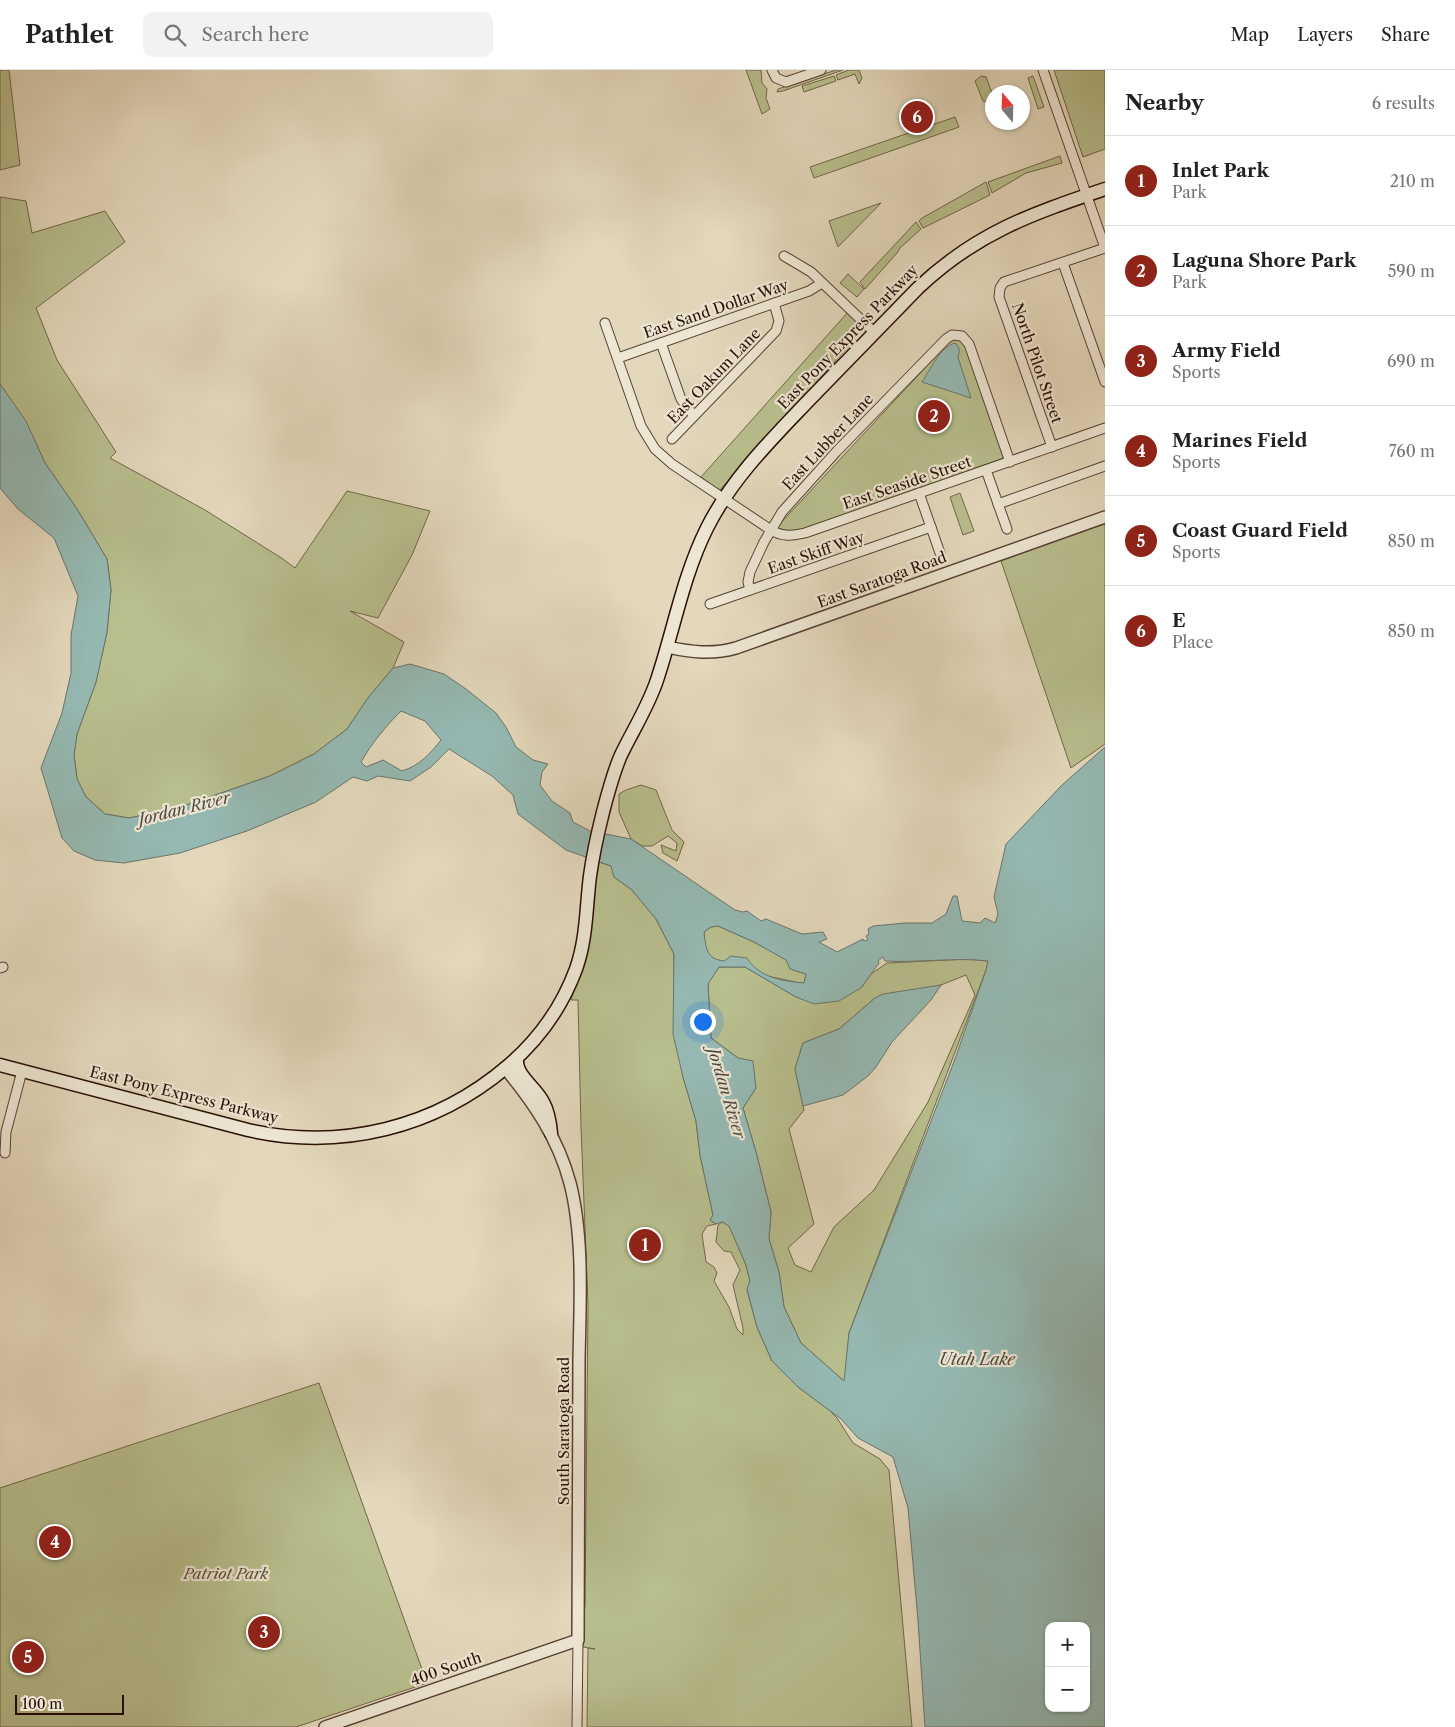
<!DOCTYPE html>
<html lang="en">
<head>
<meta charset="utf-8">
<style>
  body { margin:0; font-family:"Libre Caslon Text",serif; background:#f2f2f2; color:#222 }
  .controls { position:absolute; right:15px; bottom:15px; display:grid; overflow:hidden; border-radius:10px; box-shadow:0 1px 4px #0004 }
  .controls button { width:45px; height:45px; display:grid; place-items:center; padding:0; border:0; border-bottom:1px solid #e0e0e0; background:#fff; color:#222; font:25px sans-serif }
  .compass { position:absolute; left:985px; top:15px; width:45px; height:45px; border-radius:50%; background:#fff; box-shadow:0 1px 4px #0004; rotate:341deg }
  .scale { position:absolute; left:15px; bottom:12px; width:109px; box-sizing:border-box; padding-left:5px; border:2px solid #2a0f05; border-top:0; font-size:14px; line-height:18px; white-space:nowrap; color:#2a0f05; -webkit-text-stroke:4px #ede6d3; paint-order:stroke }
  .you { position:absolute; left:702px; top:951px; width:18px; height:18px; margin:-12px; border:4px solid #fff; border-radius:50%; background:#1a73e8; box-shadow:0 0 0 8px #1a73e833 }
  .badge { display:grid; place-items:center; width:32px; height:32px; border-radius:50%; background:#8f2418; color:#fff; font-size:16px; font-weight:700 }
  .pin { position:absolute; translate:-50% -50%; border:2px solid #fff; box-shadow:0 1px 5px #0006 }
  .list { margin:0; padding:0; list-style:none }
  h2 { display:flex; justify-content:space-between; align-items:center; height:65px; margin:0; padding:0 20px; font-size:21px }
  h2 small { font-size:16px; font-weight:400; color:#767676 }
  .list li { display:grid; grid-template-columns:32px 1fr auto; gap:15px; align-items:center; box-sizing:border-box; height:90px; padding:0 20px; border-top:1px solid #e0e0e0 }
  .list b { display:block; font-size:19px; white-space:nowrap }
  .list p { margin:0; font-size:16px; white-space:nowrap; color:#767676 }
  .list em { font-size:16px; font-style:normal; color:#767676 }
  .icon { flex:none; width:28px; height:28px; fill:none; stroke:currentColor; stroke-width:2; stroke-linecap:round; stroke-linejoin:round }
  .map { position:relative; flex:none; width:1105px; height:1657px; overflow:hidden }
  header { display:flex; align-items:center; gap:30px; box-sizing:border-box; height:70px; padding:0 25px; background:#fff; border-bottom:1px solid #e0e0e0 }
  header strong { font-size:24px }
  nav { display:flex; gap:28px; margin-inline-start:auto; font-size:18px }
  .search { width:350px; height:45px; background:#f2f2f2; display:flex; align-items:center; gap:12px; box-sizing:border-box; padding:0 18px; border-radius:10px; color:#767676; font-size:19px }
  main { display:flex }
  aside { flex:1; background:#fff }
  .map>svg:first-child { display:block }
</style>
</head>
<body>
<header>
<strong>Pathlet</strong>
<div class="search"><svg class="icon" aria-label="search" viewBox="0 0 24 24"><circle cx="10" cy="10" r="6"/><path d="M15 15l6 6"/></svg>Search here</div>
<nav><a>Map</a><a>Layers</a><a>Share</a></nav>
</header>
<main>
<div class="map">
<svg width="1105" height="1657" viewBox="0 0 1105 1657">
  <rect width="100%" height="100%" fill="#e3d8bc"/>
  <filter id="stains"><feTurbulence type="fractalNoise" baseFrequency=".004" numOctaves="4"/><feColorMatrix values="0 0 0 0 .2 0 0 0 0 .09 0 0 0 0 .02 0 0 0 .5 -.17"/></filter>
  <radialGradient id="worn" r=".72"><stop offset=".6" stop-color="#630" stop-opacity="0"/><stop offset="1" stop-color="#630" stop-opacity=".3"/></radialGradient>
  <g fill="#b8be8d" stroke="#716649" fill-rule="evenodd">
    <path d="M 0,0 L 9,0 L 20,95 L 0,100 Z"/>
    <path d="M 746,0 L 761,0 L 762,13 L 767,19 L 766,28 L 770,39 L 762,44 Z"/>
    <path d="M 836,0 L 843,0 L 783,21 L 777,22 L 778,19 Z"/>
    <path d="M 849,0 L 859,0 L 862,8 L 859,14 L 855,4 L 838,10 L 836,5 Z"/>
    <path d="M 1054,0 L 1105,0 L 1105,79 L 1083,87 Z"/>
    <path d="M 834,6 L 836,11 L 804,22 L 802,16 Z"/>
    <path d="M 981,6 L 986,7 L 992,23 L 992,29 L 988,32 L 983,31 L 975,11 Z"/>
    <path d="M 1033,6 L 1044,37 L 1038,39 L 1028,8 Z"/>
    <path d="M 955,47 L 959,57 L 814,108 L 810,97 Z"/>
    <path d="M 1060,86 L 1062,93 L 1026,103 L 992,123 L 988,112 Z"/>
    <path d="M 986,112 L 990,125 L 923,158 L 919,151 L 922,148 Z"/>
    <path d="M 0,127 L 26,131 L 32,163 L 105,141 L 125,172 L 36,238 L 57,290 L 116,382 L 110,388 L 205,440 L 283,489 L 295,498 L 347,421 L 430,441 L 412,485 L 378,548 L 350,541 L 404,572 L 393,598 L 368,628 L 347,659 L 314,684 L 270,706 L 178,738 L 129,748 L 105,744 L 86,727 L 77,709 L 74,685 L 77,664 L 96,612 L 107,562 L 111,520 L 107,489 L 77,439 L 45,393 L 33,367 L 0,328 Z"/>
    <path d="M 881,133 L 838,177 L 829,151 Z"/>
    <path d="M 916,152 L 921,159 L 900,178 L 897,183 L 865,219 L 860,212 Z"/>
    <path d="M 848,204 L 864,219 L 857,227 L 840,213 Z"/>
    <path d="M 848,242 L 865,258 L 719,421 L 701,407 Z"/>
    <path d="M 952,269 L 963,270 L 1004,389 L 796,462 L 776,458 Z"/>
    <path d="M 960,423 L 974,461 L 963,465 L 950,427 Z"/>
    <path d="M 1105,453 L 1105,674 L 1071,698 L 1001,491 Z"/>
    <path d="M 641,715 L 656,720 L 672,760 L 684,772 L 677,791 L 663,783 L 661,775 L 676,781 L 677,773 L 668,766 L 652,776 L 642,776 L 631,769 L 619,742 L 619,724 L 626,720 Z"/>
    <path d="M 599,792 L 611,796 L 614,807 L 632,820 L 656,849 L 674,884 L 674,920 L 683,1007 L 696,1051 L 700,1085 L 713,1145 L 710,1150 L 716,1154 L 707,1156 L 702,1164 L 706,1192 L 714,1197 L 717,1203 L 714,1211 L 729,1237 L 737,1259 L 743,1265 L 743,1258 L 733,1215 L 740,1200 L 731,1182 L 724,1181 L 716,1172 L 718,1155 L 722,1152 L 729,1155 L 746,1195 L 750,1211 L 747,1220 L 757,1257 L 772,1291 L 798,1317 L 828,1339 L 837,1348 L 853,1373 L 880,1389 L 889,1400 L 912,1657 L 587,1657 L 588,1578 L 595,1579 L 583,1577 L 583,1538 L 585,1537 L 588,1235 L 581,1057 L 578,930 L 571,930 L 588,873 L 594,811 Z"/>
    <path d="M 718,856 L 754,872 L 787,890 L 790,899 L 806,904 L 804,914 L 763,905 L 752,898 L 716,890 L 709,885 L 705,875 L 704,862 L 711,857 Z"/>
    <path d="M 968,889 L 988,891 L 986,900 L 849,1263 L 845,1312 L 801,1273 L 784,1237 L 779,1202 L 769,1169 L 771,1142 L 756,1082 L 743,1038 L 756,1018 L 738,988 L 711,968 L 708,913 L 719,897 L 745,897 L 796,927 L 861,918 L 871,904 L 887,893 ZM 966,905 L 975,925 L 928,1032 L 874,1120 L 834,1157 L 811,1202 L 795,1195 L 788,1178 L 814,1154 L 789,1059 L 804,1040 L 795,999 L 803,973 L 839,959 L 875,928 L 941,915 Z"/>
    <path d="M 319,1313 L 427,1613 L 296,1657 L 0,1657 L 0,1418 Z"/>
  </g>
  <g fill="#95b9b2" stroke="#6a756d" fill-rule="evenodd">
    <path d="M 955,273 C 960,277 960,281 958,287 L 971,328 L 922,312 C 930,300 940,277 955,273 Z"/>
    <path d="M 0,314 L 26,351 L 45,393 L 77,439 L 107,489 L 111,520 L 107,562 L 96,612 L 77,664 L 74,685 L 77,709 L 86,727 L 105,744 L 129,748 L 178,738 L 270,706 L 314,684 L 347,659 L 368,628 L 393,598 L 410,594 L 444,604 L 466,619 L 496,643 L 506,657 L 516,677 L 533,690 L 548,694 L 542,702 L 540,715 L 552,731 L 570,743 L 573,752 L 590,761 L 631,769 L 735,840 L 743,842 L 747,841 L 761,851 L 766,849 L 802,864 L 823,862 L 827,869 L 819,872 L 837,882 L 863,869 L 864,871 L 868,870 L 866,866 L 869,864 L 868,859 L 873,856 L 905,853 L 932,853 L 946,844 L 953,826 L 957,826 L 962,851 L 980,853 L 985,848 L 995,853 L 998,844 L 994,827 L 1006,774 L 1062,715 L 1105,677 L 1105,1657 L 925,1657 L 918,1550 L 908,1438 L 893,1387 L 858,1368 L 841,1349 L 798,1317 L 772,1291 L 757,1257 L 747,1219 L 750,1211 L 746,1195 L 729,1156 L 722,1152 L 716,1154 L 710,1150 L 713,1145 L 700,1085 L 696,1051 L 683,1007 L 673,964 L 674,884 L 656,849 L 632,820 L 614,807 L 611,796 L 566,780 L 518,744 L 513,725 L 492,706 L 449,679 L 431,697 L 410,711 L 378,706 L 367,711 L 353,707 L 316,732 L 247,761 L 180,783 L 124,793 L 95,790 L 74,781 L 62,768 L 41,698 L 62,643 L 71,603 L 71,565 L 78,526 L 54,468 L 18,439 L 0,418 ZM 401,641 L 425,651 L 441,670 C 431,683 419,696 402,701 L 383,690 L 366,697 L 361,692 C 372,673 385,657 401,641 ZM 718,856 L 754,872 L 786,890 L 790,899 L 806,904 L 804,913 C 783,911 759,908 747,888 L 731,886 L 724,891 C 706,889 706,878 704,862 L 711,857 ZM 883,887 L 885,891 C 919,893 954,887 988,891 L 986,900 L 955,989 L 849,1263 L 844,1311 L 801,1273 L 784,1237 L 779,1202 L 769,1169 L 771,1142 L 756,1082 L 743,1038 L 756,1018 L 753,991 L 738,988 L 711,968 L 708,914 L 719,897 L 745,897 L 796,927 L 814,934 L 839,931 L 861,918 L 879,893 L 878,891 ZM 1049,1556 L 1086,1556 L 1086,1638 L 1049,1638 Z"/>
    <path d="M 941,915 L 931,930 L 892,972 L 876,997 L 868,1006 L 843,1025 L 803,1036 L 795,999 L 803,973 L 839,959 L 875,928 L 883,924 Z"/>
  </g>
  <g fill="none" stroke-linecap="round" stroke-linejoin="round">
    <defs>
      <g id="minor">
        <path d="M 772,0 L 776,8 L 786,12 L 821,0"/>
        <path d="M 1043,0 L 1105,178 L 1004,212 L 1000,218 L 999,227 L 1052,377"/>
        <path d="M 784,186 L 811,202 L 875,263"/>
        <path d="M 1063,193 L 1105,312"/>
        <path d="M 605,253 L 641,356 L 655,379 L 672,394 L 771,460 C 782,467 793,466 805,463 L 1105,358"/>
        <path d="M 661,273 L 681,329 L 694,346"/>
        <path d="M 618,288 L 809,221 L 822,213"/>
        <path d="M 672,369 L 776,261 L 779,251 L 774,233"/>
        <path d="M 986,400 L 1007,459"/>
        <path d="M 919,423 L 940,483"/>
        <path d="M 998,434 L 1105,396"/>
        <path d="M 750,520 L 748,512 L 750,502 L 764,472 L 782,442 L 836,382 L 946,269 L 952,265 L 962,266 L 969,274 L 1010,392"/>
        <path d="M 710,534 L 931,457"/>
        <path d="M 0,898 L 3,897"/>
        <path d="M 5,1083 L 6,1062 L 22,1001"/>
        <path d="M 577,1657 L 578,1570"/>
      </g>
      <g id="tertiary">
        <path d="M 667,577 C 691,582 711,585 736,578 L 1105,447"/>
        <path d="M 325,1657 L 578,1570 C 578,1477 579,1383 579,1290 C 580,1234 584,1167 570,1113 C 558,1068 534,1033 505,998"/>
      </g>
      <g id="secondary">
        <path d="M 517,988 C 515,1006 536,1017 543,1032 C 548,1041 550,1052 551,1063"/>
        <path d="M 0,995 L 248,1060 C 341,1081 436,1058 509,995 C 539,969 562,937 576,899 C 587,868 586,837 590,806 C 593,784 598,762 603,742 C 608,723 613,703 621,685 C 633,660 648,637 657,610 C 674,559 683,506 707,458 C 732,408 772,369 810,329 C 846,292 882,255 918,218 C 976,163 1031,144 1105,119"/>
      </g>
    </defs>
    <use href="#minor" stroke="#584133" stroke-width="11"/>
    <use href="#tertiary" stroke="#584133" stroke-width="14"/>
    <use href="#secondary" stroke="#2a0f05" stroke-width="15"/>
    <use href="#minor" stroke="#ede6d3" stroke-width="9"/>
    <use href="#tertiary" stroke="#ede6d3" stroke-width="11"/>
    <use href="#secondary" stroke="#ede6d3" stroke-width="12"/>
  </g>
  <g text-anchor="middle" stroke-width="4.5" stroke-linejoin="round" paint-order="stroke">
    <g font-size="15" fill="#2a0f05" stroke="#ede6d3">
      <text transform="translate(716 239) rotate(-19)" y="5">East Sand Dollar Way</text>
      <text transform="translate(848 267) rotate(-46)" y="5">East Pony Express Parkway</text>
      <text transform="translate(1037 293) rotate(71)" y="5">North Pilot Street</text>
      <text transform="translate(714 306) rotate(-46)" y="5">East Oakum Lane</text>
      <text transform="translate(828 372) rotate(-47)" y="5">East Lubber Lane</text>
      <text transform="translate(907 413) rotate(-19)" y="5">East Seaside Street</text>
      <text transform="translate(816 483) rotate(-19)" y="5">East Skiff Way</text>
      <text transform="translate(882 510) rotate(-20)" y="5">East Saratoga Road</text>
      <text transform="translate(184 1025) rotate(14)" y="5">East Pony Express Parkway</text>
      <text transform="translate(564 1361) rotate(-90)" y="5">South Saratoga Road</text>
      <text transform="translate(446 1599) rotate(-19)" y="5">400 South</text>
    </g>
    <g font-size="15" font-style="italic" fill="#5c4c35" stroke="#ede6d3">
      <text x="226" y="1509">Patriot Park</text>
    </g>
    <g font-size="16" font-style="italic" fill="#4f4a42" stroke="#ede6d3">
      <text transform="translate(184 738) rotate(-14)" y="6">Jordan River</text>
      <text transform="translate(727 1023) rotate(73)" y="6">Jordan River</text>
      <text x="977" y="1295">Utah Lake</text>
    </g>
  </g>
  <rect width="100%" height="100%" filter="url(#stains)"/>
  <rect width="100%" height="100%" fill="url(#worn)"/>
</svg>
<div class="controls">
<button>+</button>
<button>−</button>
</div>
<svg class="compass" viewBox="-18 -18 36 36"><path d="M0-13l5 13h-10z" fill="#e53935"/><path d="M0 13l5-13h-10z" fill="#767676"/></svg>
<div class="scale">100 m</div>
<div class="you"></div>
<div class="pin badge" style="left:645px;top:1175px">1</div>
<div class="pin badge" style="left:934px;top:346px">2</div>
<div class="pin badge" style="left:264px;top:1562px">3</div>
<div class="pin badge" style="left:55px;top:1472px">4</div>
<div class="pin badge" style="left:28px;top:1587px">5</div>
<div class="pin badge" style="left:917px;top:47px">6</div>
</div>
<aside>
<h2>Nearby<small>6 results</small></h2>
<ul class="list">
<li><span class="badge">1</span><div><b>Inlet Park</b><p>Park</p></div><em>210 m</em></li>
<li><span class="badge">2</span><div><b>Laguna Shore Park</b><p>Park</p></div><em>590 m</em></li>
<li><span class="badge">3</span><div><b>Army Field</b><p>Sports</p></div><em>690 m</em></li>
<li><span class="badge">4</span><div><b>Marines Field</b><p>Sports</p></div><em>760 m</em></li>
<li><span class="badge">5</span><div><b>Coast Guard Field</b><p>Sports</p></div><em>850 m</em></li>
<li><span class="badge">6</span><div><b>E</b><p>Place</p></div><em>850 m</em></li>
</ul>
</aside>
</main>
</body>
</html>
